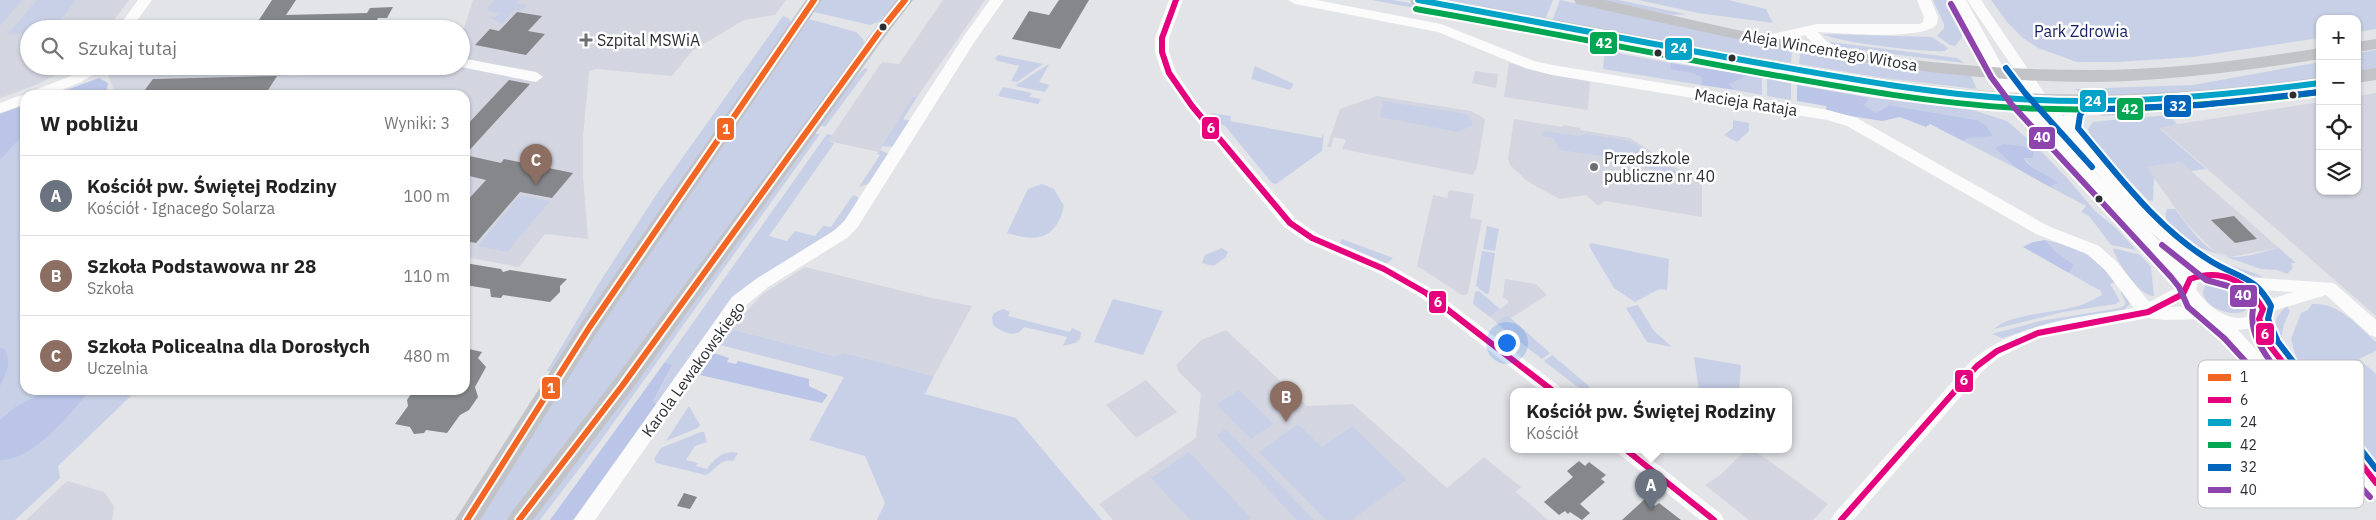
<!DOCTYPE html>
<html lang="pl">
<head>
<meta charset="utf-8">
<style>
  body { margin:0; font-family:"IBM Plex Sans",sans-serif; background:#f2f2f2; color:#222 }
  .controls { position:absolute; right:15px; top:15px; display:grid; overflow:hidden; border-radius:10px; box-shadow:0 1px 4px #0004 }
  .controls button { width:45px; height:45px; display:grid; place-items:center; padding:0; border:0; border-bottom:1px solid #e0e0e0; background:#fff; color:#222; font:25px sans-serif }
  .you { position:absolute; left:1506px; top:342px; width:18px; height:18px; margin:-12px; border:4px solid #fff; border-radius:50%; background:#1a73e8; box-shadow:0 0 0 8px #1a73e833 }
  .badge { display:grid; place-items:center; width:32px; height:32px; border-radius:50%; background:#6d6e72; color:#fff; font-size:16px; font-weight:700 }
  .pin { position:absolute; translate:-50% -41px; filter:drop-shadow(0 1px 2px #0008) }
  .pin::after { content:''; position:absolute; top:26px; width:18px; height:15px; background:inherit; clip-path:polygon(0 0,100% 0,50% 100%) }
  .popup { position:absolute; left:1510px; top:388px; width:282px; height:65px; box-sizing:border-box; display:grid; place-content:center; border-radius:10px; background:#fff; filter:drop-shadow(0 1px 4px #0005); font-size:16px; white-space:nowrap; color:#767676 }
  .popup b { font-size:19px; color:#222 }
  .popup::after { content:''; position:absolute; left:50%; top:100%; margin-left:-10px; border:10px solid transparent; border-top-color:#fff }
  .list { margin:0; padding:0; list-style:none }
  h2 { display:flex; justify-content:space-between; align-items:center; height:65px; margin:0; padding:0 20px; font-size:21px }
  h2 small { font-size:16px; font-weight:400; color:#767676 }
  .list li { display:grid; grid-template-columns:32px 1fr auto; gap:15px; align-items:center; box-sizing:border-box; height:80px; padding:0 20px; border-top:1px solid #e0e0e0 }
  .list b { display:block; font-size:19px; white-space:nowrap }
  .list p { margin:0; font-size:16px; white-space:nowrap; color:#767676 }
  .list em { font-size:16px; font-style:normal; color:#767676 }
  .icon { flex:none; width:28px; height:28px; fill:none; stroke:currentColor; stroke-width:2; stroke-linecap:round; stroke-linejoin:round }
  .map { position:relative; flex:none; width:2376px; height:520px; overflow:hidden }
  .search { position:absolute; background:#fff; box-shadow:0 1px 4px #0004; left:20px; top:20px; width:450px; height:55px; display:flex; align-items:center; gap:12px; box-sizing:border-box; padding:0 18px; border-radius:28px; color:#767676; font-size:19px }
  .panel { position:absolute; background:#fff; box-shadow:0 1px 4px #0004; left:20px; top:90px; width:450px; height:305px; border-radius:15px }
  .map>svg:first-child { display:block }
</style>
</head>
<body>
<div class="map">
<svg width="2376" height="520" viewBox="0 0 2376 520">
  <rect width="100%" height="100%" fill="#e3e4e8"/>
  <g fill="#d3d6e1">
    <path d="M 0,0 L 129,0 L 107,29 L 29,29 L 29,66 L 72,66 L 36,85 L 0,98 Z"/>
    <path d="M 473,0 L 786,0 L 775,15 L 744,20 L 692,51 L 672,76 L 596,69 L 589,71 L 583,137 L 583,176 L 588,239 L 545,234 L 519,267 L 465,257 L 465,95 L 112,95 L 114,90 L 108,75 L 117,72 L 292,68 L 288,76 L 442,71 L 446,66 L 461,66 L 461,37 Z"/>
    <path d="M 943,0 L 985,0 L 917,97 L 913,96 L 879,152 L 828,141 L 882,62 L 899,64 Z"/>
    <path d="M 1509,63 L 1590,82 L 1588,110 L 1504,97 Z"/>
    <path d="M 1475,71 L 1498,74 L 1496,88 L 1472,83 Z"/>
    <path d="M 2376,93 L 2376,316 L 2159,127 L 2320,102 L 2320,191 L 2357,191 L 2357,96 Z"/>
    <path d="M 1377,96 L 1471,111 L 1485,119 L 1477,167 L 1473,175 L 1342,149 L 1346,140 L 1334,137 L 1331,147 L 1327,147 L 1340,109 Z"/>
    <path d="M 1514,119 L 1562,127 L 1563,125 L 1580,128 L 1580,130 L 1630,138 L 1702,184 L 1702,217 L 1605,201 L 1598,206 L 1586,195 L 1559,199 L 1527,181 L 1510,165 L 1508,159 Z"/>
    <path d="M 2181,162 L 2279,248 L 2230,257 L 2215,252 L 2186,223 L 2146,167 Z"/>
    <path d="M 1449,190 L 1474,194 L 1470,218 L 1482,220 L 1468,293 L 1465,295 L 1462,295 L 1417,266 L 1433,195 L 1447,198 Z"/>
    <path d="M 805,267 L 923,296 L 972,306 L 934,376 L 844,353 L 835,356 L 731,329 L 761,295 Z"/>
    <path d="M 1505,279 L 1536,284 L 1547,295 L 1500,325 L 1490,317 L 1509,302 L 1503,297 Z"/>
    <path d="M 1226,330 L 1307,406 L 1353,404 L 1447,488 L 1484,457 L 1521,487 L 1516,492 L 1548,520 L 1113,520 L 1099,504 L 1196,438 L 1201,394 L 1179,372 L 1176,365 L 1201,340 Z"/>
    <path d="M 1146,380 L 1177,412 L 1136,438 L 1106,405 Z"/>
    <path d="M 1747,449 L 1751,449 L 1768,460 L 1828,504 L 1813,520 L 1749,520 L 1705,485 L 1719,476 Z"/>
    <path d="M 67,481 L 104,492 L 114,506 L 112,520 L 26,520 Z"/>
  </g>
  <g fill="#c8d0e7">
    <path d="M 0,0 L 22,0 L 0,26 Z"/>
    <path d="M 37,0 L 76,0 L 53,29 L 29,29 L 29,33 L 8,34 Z"/>
    <path d="M 495,0 L 519,0 L 517,3 L 527,5 L 521,11 L 515,10 L 502,24 L 489,17 L 498,16 L 500,13 L 490,12 L 487,9 Z"/>
    <path d="M 821,0 L 896,0 L 880,21 L 870,25 L 814,12 Z"/>
    <path d="M 1372,0 L 1393,0 L 1541,28 L 1536,31 Z"/>
    <path d="M 1440,0 L 1553,0 L 1545,20 Z"/>
    <path d="M 1560,0 L 1792,50 L 1791,63 L 1552,21 Z"/>
    <path d="M 1602,0 L 1618,0 L 1686,14 L 1672,15 Z"/>
    <path d="M 1638,0 L 1728,0 L 1766,9 L 1773,23 L 1698,13 Z"/>
    <path d="M 1933,0 L 1946,0 L 1962,31 L 1962,37 L 1955,46 L 1950,45 L 1937,36 L 1944,28 L 1944,24 Z"/>
    <path d="M 1991,0 L 2376,0 L 2376,29 L 2357,32 L 2357,19 L 2320,19 L 2320,38 L 2193,57 L 2117,62 L 2077,62 L 2038,48 L 2023,38 L 2007,22 Z"/>
    <path d="M 783,16 L 788,18 L 791,22 L 553,371 L 547,371 L 598,285 L 656,195 Z"/>
    <path d="M 809,19 L 856,32 L 863,39 L 864,43 L 609,389 L 508,520 L 477,520 L 591,339 Z"/>
    <path d="M 1823,34 L 1932,37 L 1948,48 L 1945,51 C 1930,53 1834,42 1823,34 Z"/>
    <path d="M 1822,41 L 1957,58 L 1964,63 L 1876,52 L 1841,47 Z"/>
    <path d="M 1605,48 L 1622,54 L 1671,63 L 1671,70 L 1692,73 L 1702,78 L 1701,85 L 1603,69 Z"/>
    <path d="M 2376,50 L 2376,69 L 2357,72 L 2357,53 Z"/>
    <path d="M 1800,52 L 1863,63 L 1971,76 L 1977,89 L 1883,78 L 1799,64 Z"/>
    <path d="M 998,55 L 1043,64 L 1017,82 L 1011,81 L 1019,66 L 998,61 L 995,59 Z"/>
    <path d="M 2320,62 L 2320,78 L 2211,92 L 2081,96 L 2076,89 L 2193,85 Z"/>
    <path d="M 1047,65 L 1049,65 L 1039,82 L 1049,85 L 1045,92 L 1015,86 Z"/>
    <path d="M 1255,66 L 1294,84 L 1290,90 L 1251,79 Z"/>
    <path d="M 865,68 L 868,69 L 825,127 L 820,125 L 853,80 Z"/>
    <path d="M 1749,75 L 1762,78 L 1762,95 L 1735,90 L 1728,84 Z"/>
    <path d="M 1767,78 L 1791,83 L 1791,100 L 1767,96 Z"/>
    <path d="M 1003,87 L 1032,93 L 1029,97 L 1041,99 L 1038,104 L 998,96 Z"/>
    <path d="M 913,96 L 917,97 L 903,119 L 911,121 L 895,147 L 882,146 Z"/>
    <path d="M 1866,97 L 1973,110 L 2007,121 L 2035,145 L 2068,179 L 2095,211 L 2116,228 L 2136,250 L 2111,245 L 2089,216 L 2081,212 L 2086,206 L 2050,187 L 2057,184 C 2048,174 2030,169 2024,157 L 2033,158 L 2034,152 L 2028,147 L 1996,148 L 2016,168 L 1963,141 L 1968,138 L 1977,120 L 1889,105 L 1876,113 L 1864,105 L 1867,101 Z"/>
    <path d="M 1383,101 L 1467,114 L 1473,125 L 1458,132 L 1380,117 Z"/>
    <path d="M 25,105 L 25,390 L 137,390 L 58,466 L 60,478 L 15,520 L 0,520 L 0,114 Z"/>
    <path d="M 2214,105 L 2216,108 L 2103,116 L 2091,110 Z"/>
    <path d="M 1211,113 L 1231,116 L 1230,121 L 1321,138 L 1324,133 L 1322,151 L 1276,184 L 1272,183 L 1225,126 L 1219,123 Z"/>
    <path d="M 2169,115 L 2177,124 L 2159,128 L 2206,169 L 2191,171 L 2181,162 L 2147,167 L 2154,178 L 2153,201 L 2148,200 C 2135,185 2091,145 2088,129 L 2093,122 L 2101,121 Z"/>
    <path d="M 1733,120 L 1749,123 L 1749,131 L 1737,142 L 1724,135 L 1733,128 Z"/>
    <path d="M 1544,131 L 1580,136 L 1587,134 L 1630,141 L 1684,177 L 1664,178 L 1636,158 L 1636,161 L 1560,150 L 1553,138 L 1543,136 Z"/>
    <path d="M 2039,131 L 2063,156 L 2079,178 L 2076,178 L 2036,136 Z"/>
    <path d="M 813,134 L 820,134 L 599,443 L 540,520 L 529,520 Z"/>
    <path d="M 827,134 L 832,135 L 828,141 L 834,143 L 833,145 L 769,236 L 787,241 L 795,231 L 815,236 L 823,226 L 831,227 L 853,195 L 858,197 C 858,211 841,225 831,233 L 747,286 L 657,404 L 653,401 L 672,367 L 665,362 Z"/>
    <path d="M 880,150 L 890,154 L 871,183 L 859,187 L 880,155 L 877,154 Z"/>
    <path d="M 1042,184 L 1054,189 L 1064,206 C 1056,240 1036,242 1007,233 L 1028,189 Z"/>
    <path d="M 520,195 L 550,201 L 507,252 L 478,246 Z"/>
    <path d="M 2167,209 L 2175,209 C 2188,226 2207,254 2229,257 C 2241,259 2266,251 2279,248 L 2296,263 L 2291,263 L 2293,268 L 2287,274 L 2277,270 L 2261,269 L 2195,246 C 2182,240 2160,225 2167,209 Z"/>
    <path d="M 1487,226 L 1499,229 L 1495,251 L 1483,249 Z"/>
    <path d="M 1342,239 L 1393,258 L 1386,264 L 1339,244 Z"/>
    <path d="M 2045,240 C 2077,247 2097,256 2116,282 L 2110,284 L 2120,301 L 2116,304 L 2063,312 L 1994,329 C 2010,313 2059,313 2081,305 C 2088,303 2095,298 2102,295 L 2101,291 L 2069,273 L 2074,265 L 2055,251 Z"/>
    <path d="M 1591,243 L 1669,259 L 1667,290 L 1659,289 L 1635,302 L 1614,288 L 1589,246 Z"/>
    <path d="M 1222,248 L 1228,252 L 1225,258 L 1213,266 L 1202,263 L 1205,255 Z"/>
    <path d="M 2113,248 L 2140,255 L 2151,267 L 2154,296 C 2140,297 2116,262 2113,248 Z"/>
    <path d="M 1482,251 L 1495,253 L 1489,293 L 1486,294 L 1476,286 Z"/>
    <path d="M 2198,255 L 2257,274 L 2263,278 L 2228,270 Z"/>
    <path d="M 2215,283 C 2227,285 2252,294 2246,310 C 2233,320 2194,304 2205,286 Z"/>
    <path d="M 2122,290 L 2130,304 L 2124,310 L 2051,323 L 2002,338 L 1992,334 L 2040,321 L 2120,308 L 2126,304 L 2121,293 Z"/>
    <path d="M 1479,291 L 1500,309 L 1490,317 L 1473,304 L 1475,292 Z"/>
    <path d="M 1113,299 L 1163,311 L 1143,355 L 1094,342 Z"/>
    <path d="M 2312,304 C 2339,302 2357,325 2376,342 L 2376,351 L 2359,359 L 2376,374 L 2376,462 L 2296,358 L 2291,339 L 2301,313 L 2308,310 Z"/>
    <path d="M 1638,305 L 1654,331 L 1672,347 L 1647,342 L 1626,308 Z"/>
    <path d="M 2287,306 L 2290,311 L 2284,324 L 2281,339 L 2277,341 C 2272,326 2275,316 2287,306 Z"/>
    <path d="M 1003,309 L 1010,312 L 1008,316 L 1070,332 L 1072,328 L 1081,332 L 1080,339 L 1075,343 L 1063,346 L 1067,337 L 1024,327 C 1016,339 1003,333 993,325 L 992,317 L 994,313 Z"/>
    <path d="M 1507,315 L 1550,353 L 1542,359 L 1496,323 Z"/>
    <path d="M 731,329 L 835,356 L 844,353 L 934,376 L 925,394 L 1016,418 L 1102,520 L 877,520 L 885,503 L 865,456 L 809,440 L 844,377 L 720,345 Z"/>
    <path d="M 2283,353 L 2290,357 L 2376,468 L 2376,475 Z"/>
    <path d="M 1552,355 L 1589,386 L 1590,391 L 1583,391 L 1544,361 Z"/>
    <path d="M 1694,357 L 1741,365 L 1739,391 L 1699,391 Z"/>
    <path d="M 1239,390 L 1274,424 L 1251,439 L 1216,404 Z"/>
    <path d="M 689,406 L 700,425 L 698,428 L 666,441 Z"/>
    <path d="M 1298,424 L 1322,447 L 1352,426 L 1407,479 L 1352,520 L 1326,520 L 1259,452 Z"/>
    <path d="M 1226,429 L 1314,520 L 1297,520 L 1216,435 Z"/>
    <path d="M 701,432 L 704,432 L 707,442 L 695,446 L 686,460 L 698,463 L 696,466 L 707,469 C 714,459 725,449 738,453 L 733,461 C 720,458 716,470 706,475 L 656,463 L 654,459 L 661,448 Z"/>
    <path d="M 1189,452 L 1251,518 L 1248,520 L 1190,520 L 1151,478 Z"/>
  </g>
  <g fill="#bac5e8">
    <path d="M 1671,63 L 1749,75 L 1729,84 L 1735,90 L 1701,85 L 1702,78 L 1692,73 L 1671,70 Z"/>
    <path d="M 99,78 L 108,83 L 106,95 L 53,95 Z"/>
    <path d="M 1797,85 L 1866,97 L 1868,100 L 1864,105 L 1876,113 L 1889,105 L 1977,120 L 1986,126 L 1993,136 L 1968,138 L 1963,141 L 1930,124 L 1926,127 L 1900,117 L 1882,121 L 1827,112 L 1826,106 L 1797,101 Z"/>
    <path d="M 25,105 L 25,136 L 20,138 L 0,160 L 0,114 Z"/>
    <path d="M 2003,144 L 2028,147 L 2034,152 L 2033,158 L 2024,158 C 2029,169 2049,174 2058,183 L 2050,187 L 2016,168 L 1995,148 Z"/>
    <path d="M 2045,240 L 2055,251 L 2074,265 L 2069,273 L 2023,247 L 2033,242 Z"/>
    <path d="M 0,348 L 4,349 C 12,362 7,373 0,386 Z"/>
    <path d="M 714,353 L 729,358 L 727,362 L 736,364 L 738,361 L 809,379 L 809,386 L 828,395 L 822,403 L 700,375 Z"/>
    <path d="M 665,362 L 672,366 L 653,401 L 657,404 L 573,520 L 550,520 Z"/>
    <path d="M 47,390 L 87,390 L 87,394 C 67,417 32,461 0,460 L 0,420 L 14,408 Z"/>
  </g>
  <g fill="#86878a">
    <path d="M 272,0 L 296,0 L 286,15 L 367,13 L 370,8 L 393,7 L 387,18 L 378,18 L 376,22 L 362,23 L 360,26 L 253,29 Z"/>
    <path d="M 1059,0 L 1089,0 L 1060,49 L 1012,39 L 1029,11 L 1049,15 Z"/>
    <path d="M 517,12 L 542,16 L 528,31 L 545,34 L 526,55 L 475,45 L 490,29 L 499,31 Z"/>
    <path d="M 277,76 L 265,95 L 141,95 L 153,79 Z"/>
    <path d="M 509,80 L 530,84 L 465,155 L 501,163 L 504,159 L 573,173 L 552,198 L 520,192 L 476,243 L 465,241 L 465,203 L 486,180 L 465,175 L 465,127 Z"/>
    <path d="M 2234,216 L 2257,239 L 2235,243 L 2211,220 Z"/>
    <path d="M 465,263 L 501,269 L 503,272 L 510,270 L 567,279 L 560,286 L 560,292 L 550,302 L 503,295 L 501,298 L 491,297 L 490,289 L 465,285 Z"/>
    <path d="M 469,349 L 482,352 L 478,358 L 486,367 L 475,387 L 478,397 L 469,410 L 460,415 L 447,433 L 426,430 L 424,433 L 414,434 L 410,427 L 395,424 L 408,406 L 407,400 L 413,391 L 465,390 L 465,355 Z"/>
    <path d="M 1579,461 L 1585,466 L 1589,462 L 1606,475 L 1601,479 L 1605,482 L 1580,504 L 1590,513 L 1582,520 L 1570,512 L 1568,514 L 1565,511 L 1559,515 L 1544,502 L 1573,477 L 1567,471 Z"/>
    <path d="M 684,493 L 697,497 L 690,509 L 677,506 Z"/>
    <path d="M 1646,498 L 1655,506 L 1659,503 L 1681,520 L 1622,520 Z"/>
  </g>
  <g fill="none" stroke-linecap="round" stroke-linejoin="round">
    <g fill="#fbfbfc" fill-rule="evenodd">
      <path d="M 138,0 L 152,0 L 131,29 L 117,29 Z"/>
      <path d="M 990,0 L 1004,0 L 975,41 L 857,228 L 847,238 L 768,287 L 744,307 L 595,520 L 574,520 L 732,297 L 756,279 L 835,230 L 845,220 L 964,36 Z"/>
      <path d="M 1169,0 L 1183,0 L 1169,38 L 1169,52 L 1176,72 L 1197,103 L 1296,219 L 1318,234 L 1390,265 L 1432,289 L 1559,386 L 1562,391 L 1541,391 L 1420,297 L 1378,273 L 1306,242 L 1284,227 L 1187,109 L 1162,73 L 1155,52 L 1155,38 Z"/>
      <path d="M 1288,0 L 1316,0 L 1441,24 L 1534,61 L 1552,65 L 1828,110 L 1857,118 L 2048,226 L 2099,246 L 2117,262 L 2149,302 L 2180,286 L 2013,102 L 1992,73 L 1952,0 L 1966,0 L 2005,71 L 2023,96 L 2103,180 L 2037,103 L 1967,0 L 1981,0 L 2047,97 L 2064,117 L 2065,111 L 2075,98 L 2085,98 L 2087,101 L 2079,112 L 2076,131 L 2133,194 L 2172,233 L 2216,268 L 2244,277 L 2334,283 L 2376,320 L 2376,337 L 2370,335 L 2326,295 L 2276,310 L 2270,313 L 2268,320 L 2277,343 L 2356,445 L 2359,450 L 2355,456 L 2376,478 L 2376,499 L 2369,497 L 2208,321 L 2205,319 L 2164,320 L 2148,318 L 2040,338 L 1998,358 L 1983,371 L 1853,520 L 1831,520 L 1834,514 L 1971,361 C 2017,322 2077,318 2134,308 L 2105,270 L 2087,254 L 2036,234 L 1847,126 L 1827,120 L 1552,75 L 1525,68 L 1438,32 L 1295,4 ZM 2150,231 L 2195,269 L 2188,273 ZM 2204,279 C 2225,281 2252,289 2253,313 C 2235,328 2206,306 2196,289 L 2198,283 ZM 2262,290 L 2294,292 L 2267,300 ZM 2185,299 L 2191,306 L 2169,307 ZM 2254,328 L 2264,351 L 2295,391 L 2238,330 Z"/>
      <path d="M 1917,0 L 1931,0 L 1938,17 L 1937,24 C 1925,41 1840,33 1818,32 L 1826,41 L 1847,52 L 1849,55 L 1847,58 L 1842,59 L 1816,47 L 1805,35 L 1764,44 L 1757,40 L 1759,37 L 1817,24 L 1920,24 L 1923,22 L 1924,17 Z"/>
      <path d="M 461,58 L 536,72 L 543,77 L 536,82 L 461,67 Z"/>
      <path d="M 89,66 L 107,66 L 81,82 L 49,95 L 25,95 L 25,104 L 0,113 L 0,103 C 9,100 19,94 28,95 L 30,92 L 71,76 Z"/>
      <path d="M 1616,449 L 1638,449 L 1721,514 L 1724,520 L 1700,520 L 1619,454 Z"/>
    </g>
    <g fill="#c2c3c6" fill-rule="evenodd">
      <path d="M 806,0 L 822,0 L 596,334 L 480,520 L 455,520 L 582,322 Z"/>
      <path d="M 896,0 L 913,0 L 886,35 L 630,392 L 533,520 L 507,520 L 511,513 L 614,380 Z"/>
      <path d="M 1410,0 L 1446,0 C 1556,19 1664,41 1773,60 C 1855,75 1937,89 2019,93 C 2120,98 2220,91 2320,77 L 2320,89 C 2220,103 2120,110 2018,105 C 1933,100 1849,85 1765,70 C 1649,49 1534,26 1418,5 L 1412,4 Z"/>
      <path d="M 1574,0 L 1605,0 C 1681,17 1757,36 1834,49 C 1919,63 2005,70 2090,70 C 2168,70 2244,60 2320,48 L 2320,59 C 2244,71 2168,81 2091,82 C 1915,82 1753,43 1582,5 L 1576,4 Z"/>
      <path d="M 2376,39 L 2376,49 L 2357,52 L 2357,42 Z"/>
      <path d="M 2376,68 L 2376,80 L 2357,83 L 2357,71 Z"/>
    </g>
    <defs>
      <g id="bus-1">
        <path d="M 467,520 L 589,328 L 814,0"/>
        <path d="M 519,520 L 622,386 L 880,31 L 905,0"/>
      </g>
      <g id="bus-2">
        <path d="M 1176,0 L 1162,38 L 1162,52 L 1169,73 L 1192,106 L 1290,223 L 1312,238 L 1384,269 L 1426,293 L 1553,391"/>
        <path d="M 1625,449 L 1714,520"/>
        <path d="M 1841,520 L 1977,366 L 1997,351 L 2038,333 L 2148,312 L 2183,294 L 2190,279 C 2222,268 2247,281 2263,309 L 2259,319 L 2270,346 L 2376,483"/>
      </g>
      <path id="bus-3" d="M 1418,0 C 1534,21 1649,44 1765,64 C 1849,79 1933,94 2019,99 C 2120,105 2220,96 2320,83"/>
      <path id="bus-4" d="M 1416,9 C 1526,28 1636,50 1745,70 C 1836,86 1926,103 2018,108 C 2119,113 2220,105 2320,92"/>
      <g id="bus-5">
        <path d="M 2006,68 L 2025,93 L 2092,167"/>
        <path d="M 2320,92 L 2201,105 L 2084,110 L 2080,115 L 2078,128 C 2118,175 2156,227 2209,260 C 2235,277 2255,275 2271,306 L 2268,319 L 2278,342 L 2376,469"/>
      </g>
      <g id="bus-6">
        <path d="M 1951,4 L 1991,77 L 2012,105 L 2171,277 L 2179,287 L 2188,307 L 2224,338 L 2370,497"/>
        <path d="M 2162,245 L 2206,280 L 2228,286 L 2244,296 L 2253,309 C 2248,337 2269,359 2284,380"/>
      </g>
    </defs>
    <use href="#bus-1" stroke="#fff" stroke-width="10"/>
    <use href="#bus-2" stroke="#fff" stroke-width="10"/>
    <use href="#bus-3" stroke="#fff" stroke-width="10"/>
    <use href="#bus-4" stroke="#fff" stroke-width="10"/>
    <use href="#bus-5" stroke="#fff" stroke-width="10"/>
    <use href="#bus-6" stroke="#fff" stroke-width="10"/>
    <use href="#bus-1" stroke="#f26522" stroke-width="6"/>
    <use href="#bus-2" stroke="#e5007d" stroke-width="6"/>
    <use href="#bus-3" stroke="#02a3c6" stroke-width="6"/>
    <use href="#bus-4" stroke="#00a651" stroke-width="6"/>
    <use href="#bus-5" stroke="#0065bd" stroke-width="6"/>
    <use href="#bus-6" stroke="#8e44ad" stroke-width="6"/>
  </g>
  <g fill="#2d2e32" stroke="#fff" stroke-width="2">
    <circle cx="883" cy="27" r="4.5"/>
    <circle cx="1658" cy="53" r="4.5"/>
    <circle cx="1732" cy="58" r="4.5"/>
    <circle cx="2293" cy="95" r="4.5"/>
    <circle cx="2099" cy="199" r="4.5"/>
  </g>
  <g fill="#6d6e72" stroke="#fff" stroke-width="2">
    <path d="M583.5 32.5h5v5h5v5h-5v5h-5v-5h-5v-5h5z"/>
    <circle cx="1594" cy="167" r="5"/>
  </g>
  <g text-anchor="middle" stroke-width="5" stroke-linejoin="round" paint-order="stroke">
    <g font-size="16" fill="#141f63" stroke="#fff">
      <text x="2081" y="37">Park Zdrowia</text>
    </g>
    <g font-size="16" fill="#2d2e32" stroke="#fff" text-anchor="start">
      <text x="597" y="46">Szpital MSWiA</text>
      <text x="1604" y="164">Przedszkole<tspan x="1604" dy="18">publiczne nr 40</tspan></text>
    </g>
    <g font-size="16" fill="#2d2e32" stroke="#fff">
      <text transform="translate(1830 50) rotate(10)" y="6">Aleja Wincentego Witosa</text>
      <text transform="translate(1746 102) rotate(9)" y="6">Macieja Rataja</text>
      <text transform="translate(693 369) rotate(-54)" y="6">Karola Lewakowskiego</text>
    </g>
  </g>
  <rect x="2198" y="360" width="166" height="148" rx="8" fill="#fff" stroke="#c0c0c2" stroke-width="1"/>
  <rect x="2208" y="374" width="23" height="7" fill="#f26522"/>
  <rect x="2208" y="397" width="23" height="6" fill="#e5007d"/>
  <rect x="2208" y="419" width="23" height="7" fill="#02a3c6"/>
  <rect x="2208" y="442" width="23" height="6" fill="#00a651"/>
  <rect x="2208" y="464" width="23" height="7" fill="#0065bd"/>
  <rect x="2208" y="487" width="23" height="6" fill="#8e44ad"/>
  <g font-size="14" fill="#2d2e32">
    <text x="2240" y="382">1</text>
    <text x="2240" y="405">6</text>
    <text x="2240" y="427">24</text>
    <text x="2240" y="450">42</text>
    <text x="2240" y="472">32</text>
    <text x="2240" y="495">40</text>
  </g>
  <g stroke="#fff" stroke-width="2">
    <rect x="1589" y="31" width="29" height="24" rx="5" fill="#00a651"/>
    <rect x="1664" y="37" width="29" height="24" rx="5" fill="#02a3c6"/>
    <rect x="2079" y="89" width="28" height="24" rx="5" fill="#02a3c6"/>
    <rect x="2163" y="94" width="29" height="24" rx="5" fill="#0065bd"/>
    <rect x="2116" y="97" width="28" height="24" rx="5" fill="#00a651"/>
    <rect x="1201" y="116" width="19" height="24" rx="5" fill="#e5007d"/>
    <rect x="716" y="117" width="19" height="24" rx="5" fill="#f26522"/>
    <rect x="2028" y="126" width="28" height="24" rx="5" fill="#8e44ad"/>
    <rect x="2229" y="284" width="29" height="24" rx="5" fill="#8e44ad"/>
    <rect x="1428" y="290" width="19" height="24" rx="5" fill="#e5007d"/>
    <rect x="2255" y="322" width="20" height="24" rx="5" fill="#e5007d"/>
    <rect x="1954" y="369" width="20" height="24" rx="5" fill="#e5007d"/>
    <rect x="541" y="376" width="20" height="24" rx="5" fill="#f26522"/>
  </g>
  <g font-size="14" text-anchor="middle" font-weight="bold" fill="#fff">
    <text x="1604" y="48">42</text>
    <text x="1679" y="53">24</text>
    <text x="2093" y="106">24</text>
    <text x="2178" y="111">32</text>
    <text x="2130" y="114">42</text>
    <text x="1211" y="133">6</text>
    <text x="726" y="134">1</text>
    <text x="2042" y="142">40</text>
    <text x="2243" y="300">40</text>
    <text x="1438" y="307">6</text>
    <text x="2265" y="339">6</text>
    <text x="1964" y="385">6</text>
    <text x="551" y="393">1</text>
  </g>
</svg>
<div class="controls">
<button>+</button>
<button>−</button>
<button><svg class="icon" aria-label="locate" viewBox="0 0 24 24"><circle cx="12" cy="12" r="6"/><path d="M12 2v4M12 18v4M2 12h4M18 12h4"/></svg></button>
<button><svg class="icon" aria-label="layers" viewBox="0 0 24 24"><path d="M12 4l9 5-9 5-9-5zM3 14l9 5 9-5"/></svg></button>
</div>
<div class="you"></div>
<div class="pin badge" style="left:1651px;top:510px;background:#6b7280">A</div>
<div class="popup"><b>Kościół pw. Świętej Rodziny</b>Kościół</div>
<div class="pin badge" style="left:1286px;top:422px;background:#8d6e63">B</div>
<div class="pin badge" style="left:536px;top:185px;background:#8d6e63">C</div>
<div class="search"><svg class="icon" aria-label="search" viewBox="0 0 24 24"><circle cx="10" cy="10" r="6"/><path d="M15 15l6 6"/></svg>Szukaj tutaj</div>
<section class="panel">
<h2>W pobliżu<small>Wyniki: 3</small></h2>
<ul class="list">
<li><span class="badge" style="background:#6b7280">A</span><div><b>Kościół pw. Świętej Rodziny</b><p>Kościół · Ignacego Solarza</p></div><em>100 m</em></li>
<li><span class="badge" style="background:#8d6e63">B</span><div><b>Szkoła Podstawowa nr 28</b><p>Szkoła</p></div><em>110 m</em></li>
<li><span class="badge" style="background:#8d6e63">C</span><div><b>Szkoła Policealna dla Dorosłych</b><p>Uczelnia</p></div><em>480 m</em></li>
</ul>
</section>
</div>
</body>
</html>
